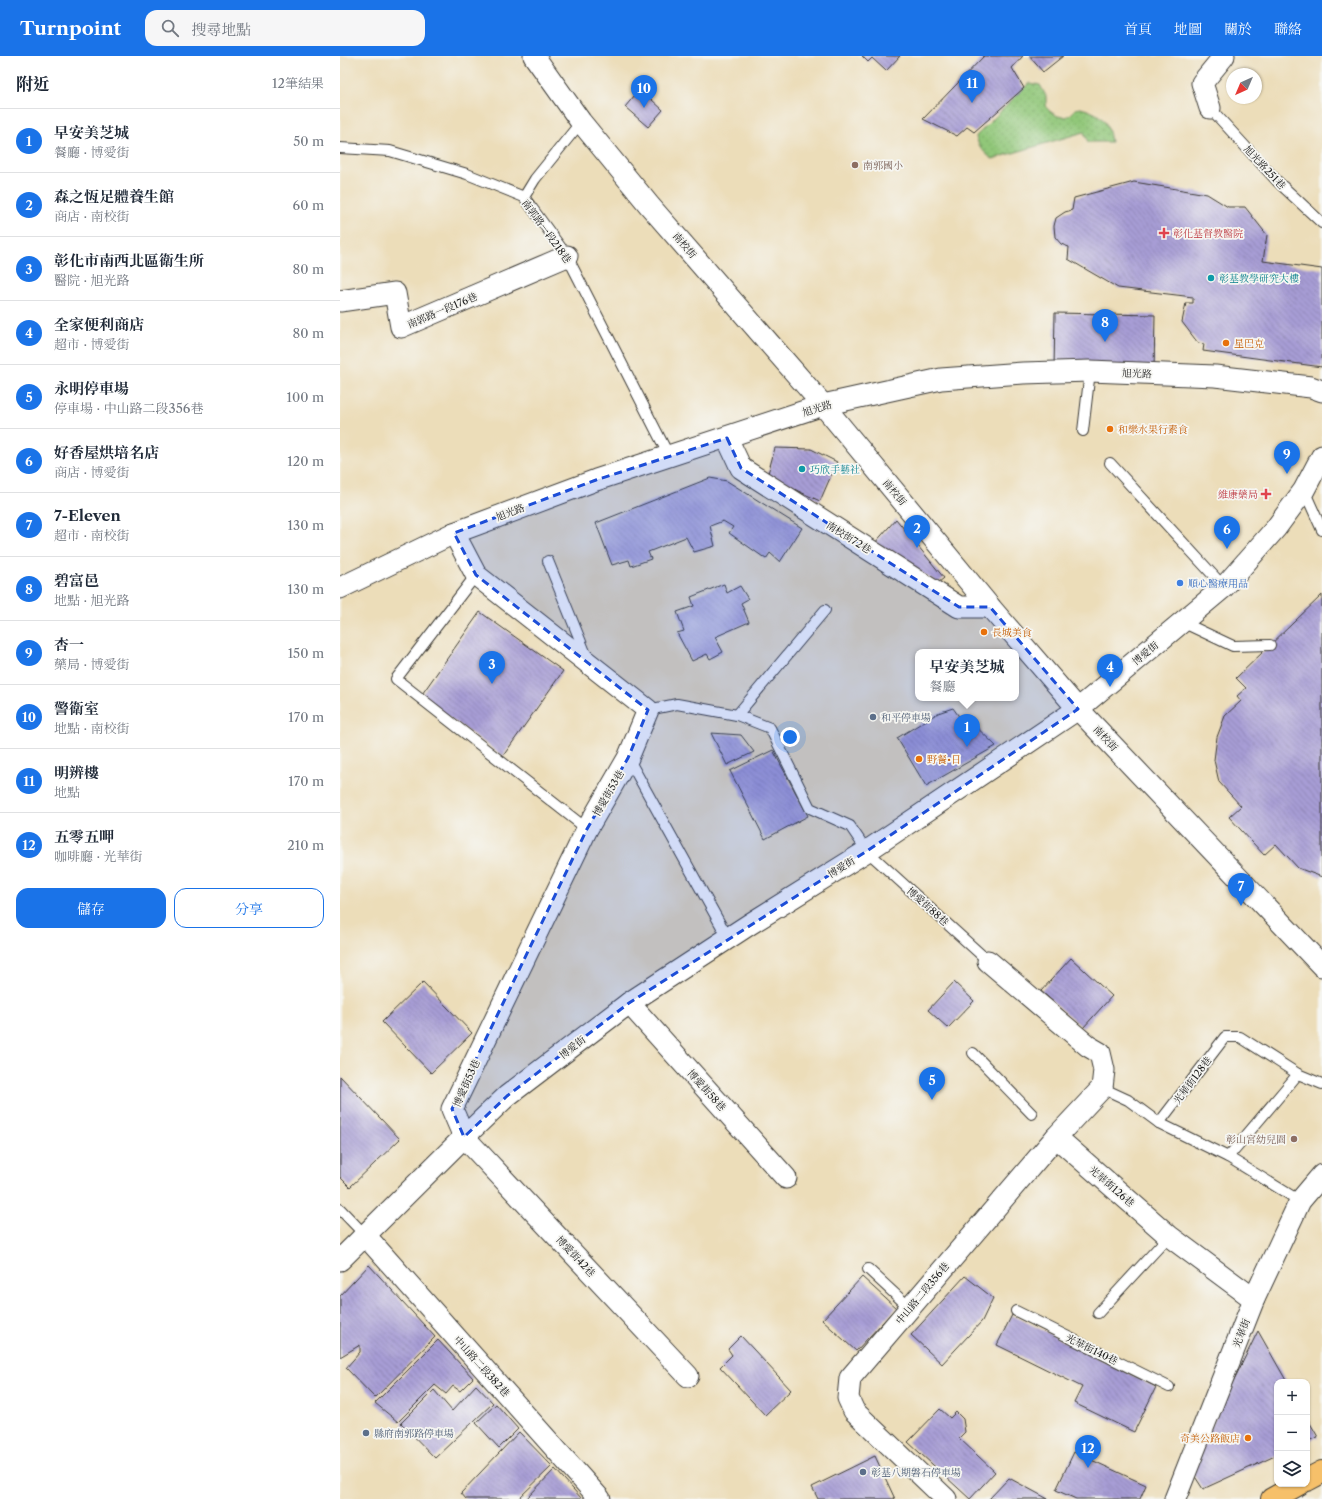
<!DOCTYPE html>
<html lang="zh-TW">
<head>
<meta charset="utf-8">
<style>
  body { margin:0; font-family:"Libre Caslon Text","Noto Serif TC",serif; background:#f6f6f7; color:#1f2937 }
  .controls { position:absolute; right:12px; bottom:12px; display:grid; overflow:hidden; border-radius:8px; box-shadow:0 1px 3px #0004 }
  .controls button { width:36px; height:36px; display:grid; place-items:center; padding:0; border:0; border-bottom:1px solid #e0e1e3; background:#fff; color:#1f2937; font:20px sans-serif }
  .compass { position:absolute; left:886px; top:12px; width:36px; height:36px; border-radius:50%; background:#fff; box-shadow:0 1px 3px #0004; rotate:224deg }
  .you { position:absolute; left:450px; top:681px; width:14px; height:14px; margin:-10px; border:3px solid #fff; border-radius:50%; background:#1a73e8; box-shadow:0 0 0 6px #1a73e833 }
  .badge { display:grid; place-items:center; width:26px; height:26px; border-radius:50%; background:#1a73e8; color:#fff; font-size:13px; font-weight:700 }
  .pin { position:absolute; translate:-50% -33px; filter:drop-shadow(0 1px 2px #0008) }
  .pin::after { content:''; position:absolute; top:21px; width:14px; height:12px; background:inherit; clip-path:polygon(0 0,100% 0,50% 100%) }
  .popup { position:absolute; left:575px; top:593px; width:104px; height:52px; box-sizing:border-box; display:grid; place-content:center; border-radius:8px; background:#fff; filter:drop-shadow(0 1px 3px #0005); font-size:13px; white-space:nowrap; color:#747a83 }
  .popup b { font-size:15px; color:#1f2937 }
  .popup::after { content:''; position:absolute; left:50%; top:100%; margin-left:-8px; border:8px solid transparent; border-top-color:#fff }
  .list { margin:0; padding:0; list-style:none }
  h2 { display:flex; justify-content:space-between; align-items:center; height:52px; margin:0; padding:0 16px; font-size:17px }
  h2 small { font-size:13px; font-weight:400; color:#747a83 }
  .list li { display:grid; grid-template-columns:26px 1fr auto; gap:12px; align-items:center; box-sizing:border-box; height:64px; padding:0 16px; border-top:1px solid #e0e1e3 }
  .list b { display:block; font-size:15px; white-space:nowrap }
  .list p { margin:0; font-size:13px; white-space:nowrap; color:#747a83 }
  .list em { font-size:13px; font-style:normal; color:#747a83 }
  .actions { display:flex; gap:8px; padding:12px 16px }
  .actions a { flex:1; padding:9px 0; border:1px solid #1a73e8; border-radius:12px; text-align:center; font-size:14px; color:#1a73e8 }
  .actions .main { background:#1a73e8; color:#fff }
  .icon { flex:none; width:22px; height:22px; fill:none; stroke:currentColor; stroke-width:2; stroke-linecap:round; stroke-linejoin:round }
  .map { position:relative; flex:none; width:982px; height:1443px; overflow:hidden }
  header { display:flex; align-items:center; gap:24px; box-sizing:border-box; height:56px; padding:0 20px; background:#1a73e8; color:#fff }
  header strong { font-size:19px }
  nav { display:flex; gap:22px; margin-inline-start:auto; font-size:14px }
  .search { width:280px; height:36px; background:#f6f6f7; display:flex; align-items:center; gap:10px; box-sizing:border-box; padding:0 14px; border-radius:12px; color:#747a83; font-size:15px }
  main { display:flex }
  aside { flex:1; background:#fff }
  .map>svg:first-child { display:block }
</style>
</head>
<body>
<header>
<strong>Turnpoint</strong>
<div class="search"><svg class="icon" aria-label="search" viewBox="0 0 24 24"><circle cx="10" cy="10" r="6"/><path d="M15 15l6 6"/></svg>搜尋地點</div>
<nav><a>首頁</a><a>地圖</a><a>關於</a><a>聯絡</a></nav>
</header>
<main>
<aside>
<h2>附近<small>12筆結果</small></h2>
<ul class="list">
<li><span class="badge">1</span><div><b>早安美芝城</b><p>餐廳 · 博愛街</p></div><em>50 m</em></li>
<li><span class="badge">2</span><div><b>森之恆足體養生館</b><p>商店 · 南校街</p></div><em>60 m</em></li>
<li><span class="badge">3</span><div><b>彰化市南西北區衛生所</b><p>醫院 · 旭光路</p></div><em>80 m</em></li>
<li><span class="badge">4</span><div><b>全家便利商店</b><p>超市 · 博愛街</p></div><em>80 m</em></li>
<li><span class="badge">5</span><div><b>永明停車場</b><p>停車場 · 中山路二段356巷</p></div><em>100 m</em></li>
<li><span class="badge">6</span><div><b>好香屋烘培名店</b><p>商店 · 博愛街</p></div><em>120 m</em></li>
<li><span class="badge">7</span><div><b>7-Eleven</b><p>超市 · 南校街</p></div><em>130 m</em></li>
<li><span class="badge">8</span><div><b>碧富邑</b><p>地點 · 旭光路</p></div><em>130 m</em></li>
<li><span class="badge">9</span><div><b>杏一</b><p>藥局 · 博愛街</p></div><em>150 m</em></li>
<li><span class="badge">10</span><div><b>警衛室</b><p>地點 · 南校街</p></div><em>170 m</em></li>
<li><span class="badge">11</span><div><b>明辨樓</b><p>地點</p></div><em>170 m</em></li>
<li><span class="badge">12</span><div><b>五零五呷</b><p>咖啡廳 · 光華街</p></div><em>210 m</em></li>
</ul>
<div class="actions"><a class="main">儲存</a><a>分享</a></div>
</aside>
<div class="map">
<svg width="982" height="1443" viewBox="0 0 982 1443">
  <defs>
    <pattern id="grass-dots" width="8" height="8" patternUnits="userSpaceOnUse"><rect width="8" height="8" fill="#91c779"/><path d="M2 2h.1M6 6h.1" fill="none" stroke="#7caa68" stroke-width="1.8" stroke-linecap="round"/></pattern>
    <pattern id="building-back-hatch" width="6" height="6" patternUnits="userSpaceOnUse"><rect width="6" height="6" fill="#a79dd5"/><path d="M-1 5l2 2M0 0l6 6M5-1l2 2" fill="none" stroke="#877fac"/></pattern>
  </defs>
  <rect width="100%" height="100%" fill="#f6f6f2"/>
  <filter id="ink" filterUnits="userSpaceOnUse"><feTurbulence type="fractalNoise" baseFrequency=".025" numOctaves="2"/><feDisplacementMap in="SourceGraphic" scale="8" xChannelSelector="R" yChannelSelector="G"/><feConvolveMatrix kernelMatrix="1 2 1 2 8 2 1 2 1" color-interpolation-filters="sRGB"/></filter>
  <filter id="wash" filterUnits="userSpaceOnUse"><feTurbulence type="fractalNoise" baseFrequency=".012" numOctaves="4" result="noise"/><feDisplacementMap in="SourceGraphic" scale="16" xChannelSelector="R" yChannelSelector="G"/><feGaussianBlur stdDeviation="0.9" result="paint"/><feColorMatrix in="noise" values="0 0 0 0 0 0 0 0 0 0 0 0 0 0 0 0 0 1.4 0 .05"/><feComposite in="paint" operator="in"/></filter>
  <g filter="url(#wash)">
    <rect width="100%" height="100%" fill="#ecddb9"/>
    <path fill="url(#grass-dots)" stroke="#56724a" d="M 689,27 L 700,29 L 706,40 L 706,51 C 714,61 728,66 735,53 L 741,52 C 762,58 768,65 771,86 L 748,86 L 744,76 L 653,103 C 646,100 636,87 636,80 Z"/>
    <g id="blocks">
      <g fill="url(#building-back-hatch)">
        <path d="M 522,0 L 560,0 L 546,15 L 532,2 L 528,6 Z"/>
        <path d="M 644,0 L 683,0 L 672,12 L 684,32 L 634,76 L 627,71 L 617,80 L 583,63 Z"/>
        <path d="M 689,0 L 723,0 L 703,16 Z"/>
        <path d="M 300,33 L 323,54 L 308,71 L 285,51 Z"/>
        <path d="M 794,126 L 867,138 L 888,151 L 905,151 L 927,179 L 923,205 L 982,213 L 982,311 L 863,295 L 864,288 L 858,287 L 842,266 L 846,247 L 853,247 L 853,241 L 778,232 L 728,203 L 729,191 L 721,188 L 715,181 L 714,170 L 716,162 L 725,156 L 732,154 L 734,142 Z"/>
        <path d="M 715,257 L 815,259 L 814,315 L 714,313 Z"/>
        <path d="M 435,392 L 471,393 L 497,406 L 480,445 L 427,421 Z"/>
        <path d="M 370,422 L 387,425 L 462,472 L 440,506 L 430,497 L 426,503 L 389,477 L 393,471 L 383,465 L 370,470 L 375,490 L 354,496 L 346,481 L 308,496 L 311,503 L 291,510 L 289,504 L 272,509 L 256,467 Z"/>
        <path d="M 556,463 L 604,522 L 598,527 L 534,488 Z"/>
        <path d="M 384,528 L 387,537 L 400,530 L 408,543 L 401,547 L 409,566 L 375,581 L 383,596 L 370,603 L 367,598 L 352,605 L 337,577 L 344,575 L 337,556 L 354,550 L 351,541 Z"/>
        <path d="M 982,539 L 982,821 L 958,812 L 936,788 L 924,799 L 889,761 L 901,750 L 879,726 L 874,704 L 877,681 L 885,660 L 901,645 L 897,640 L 906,632 L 896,622 Z"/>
        <path d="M 140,556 L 223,615 L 163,700 L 80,641 Z"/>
        <path d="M 613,652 L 623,666 L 628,663 L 656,690 L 586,730 L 557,682 L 598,657 Z"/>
        <path d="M 371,677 L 401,679 L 414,696 L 387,709 Z"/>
        <path d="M 433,694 L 468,760 L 425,783 L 390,715 Z"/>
        <path d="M 731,902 L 772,940 L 743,972 L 701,935 Z"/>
        <path d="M 83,926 L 132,977 L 91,1017 L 42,966 Z"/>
        <path d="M 614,926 L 634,945 L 608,972 L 588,954 Z"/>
        <path d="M 0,1020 L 60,1083 L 10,1131 L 0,1121 Z"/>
        <path d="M 29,1209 L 95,1281 L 35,1342 L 6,1312 L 20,1296 L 20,1289 L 0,1301 L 0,1240 Z"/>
        <path d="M 625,1220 L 653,1242 L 642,1265 L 602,1308 L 571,1279 Z"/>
        <path d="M 522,1221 L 556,1252 L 516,1295 L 482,1264 Z"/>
        <path d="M 672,1259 L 816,1331 L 794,1376 L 734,1347 L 742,1331 L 657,1289 Z"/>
        <path d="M 918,1275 L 947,1326 L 937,1326 L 937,1399 L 863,1433 L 850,1413 Z"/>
        <path d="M 401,1280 L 451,1334 L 425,1359 L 380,1311 L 392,1299 L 388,1293 Z"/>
        <path d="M 98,1284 L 133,1322 L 120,1335 L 113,1330 L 106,1338 L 95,1329 L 58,1366 L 35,1347 Z"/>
        <path d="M 136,1329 L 153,1347 L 95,1402 L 61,1367 L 94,1334 L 112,1355 Z"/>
        <path d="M 156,1348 L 178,1373 L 159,1392 L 136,1367 Z"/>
        <path d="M 600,1353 L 610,1362 L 616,1356 L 623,1363 L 625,1376 L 619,1382 L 655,1416 L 630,1443 L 568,1386 Z"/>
        <path d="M 967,1362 L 978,1381 L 967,1385 Z"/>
        <path d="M 179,1376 L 212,1410 L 178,1443 L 126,1443 L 121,1437 Z"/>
        <path d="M 734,1396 L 806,1429 L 800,1443 L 736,1443 L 716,1434 Z"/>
        <path d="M 535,1400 L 555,1443 L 478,1443 L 472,1431 Z"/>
        <path d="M 215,1413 L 242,1443 L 186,1443 Z"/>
        <path d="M 669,1422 L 708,1443 L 649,1443 Z"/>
      </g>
    </g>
  </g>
  <g filter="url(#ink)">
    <use href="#blocks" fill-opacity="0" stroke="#3b3934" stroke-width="1"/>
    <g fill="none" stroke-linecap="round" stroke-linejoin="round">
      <defs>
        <g id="service">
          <path d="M 870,52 L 937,125 L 982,167"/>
          <path d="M 0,92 L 50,95 L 127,118 L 184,141 L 227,200 L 329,400"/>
          <path d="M 184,141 L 195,123 L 241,66"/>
          <path d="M 743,375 L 750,315"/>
          <path d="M 770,407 L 884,531"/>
          <path d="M 964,434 L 982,474"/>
          <path d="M 208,505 L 247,601"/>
          <path d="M 136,519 L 56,623 L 247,773"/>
          <path d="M 842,566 L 893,590 L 930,589"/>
          <path d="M 308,654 L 337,648 L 397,659 L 430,672 L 470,752 L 510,770 L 527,795 L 648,905"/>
          <path d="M 397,659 L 485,554"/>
          <path d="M 288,702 L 388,882"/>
          <path d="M 633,997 L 692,1058"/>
          <path d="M 762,1032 L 788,1044 L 819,1067 L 888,1101 L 960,1145"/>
          <path d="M 819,1067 L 885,981 L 900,981 L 958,1018 L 982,1028"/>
          <path d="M 888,1101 L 958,1018"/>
          <path d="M 0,1153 L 24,1178"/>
          <path d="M 528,1213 L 569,1251"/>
          <path d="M 676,1255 L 829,1331"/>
          <path d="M 758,1257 L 829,1180"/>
        </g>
        <g id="minor">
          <path d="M 194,0 L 241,66 L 309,149 L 483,349 L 650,551 L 738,653 L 982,910"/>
          <path d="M 870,52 L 862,27 L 884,0"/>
          <path d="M 0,245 L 55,237 L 61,271 L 227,200"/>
          <path d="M 387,382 L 401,412 L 619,551 L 650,551"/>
          <path d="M 114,477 L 136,519 L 308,654 L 288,702 L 247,773 L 112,1053 L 124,1081 L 348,1320"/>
          <path d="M 0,532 L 114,477 L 256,424 L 483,349 L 601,323 L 683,317 L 750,315 L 875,320 L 971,331 L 982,335"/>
          <path d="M 289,947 L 446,1122"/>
          <path d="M 716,1081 L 829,1180 L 914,1243"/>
          <path d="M 24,1178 L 260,1443"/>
          <path d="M 0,1204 L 124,1081 L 167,1040 L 289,947 L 410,868 L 527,795 L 738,653 L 884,531 L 936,472 L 964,434 L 982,400"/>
          <path d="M 606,1443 L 514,1355 L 508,1342 L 510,1322 L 716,1081 L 762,1032 L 764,1014 L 760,997 L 748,990 L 648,905"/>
          <path d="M 835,1443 L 914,1243 L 960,1145 L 982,1119"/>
        </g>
        <g id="primary">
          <path d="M 967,1424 L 982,1416"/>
          <path d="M 932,1443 L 959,1428"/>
        </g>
      </defs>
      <use href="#service" stroke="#3b3934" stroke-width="12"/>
      <use href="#minor" stroke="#3b3934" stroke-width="23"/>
      <use href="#primary" stroke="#3b3934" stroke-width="24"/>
      <use href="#service" stroke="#fff" stroke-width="10"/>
      <use href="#minor" stroke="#fff" stroke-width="21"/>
      <use href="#primary" stroke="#f6c06b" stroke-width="22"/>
    </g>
  </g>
  <path fill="#1d4ed8" fill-opacity="0.2" stroke="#1d4ed8" stroke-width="3" stroke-dasharray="8 5" stroke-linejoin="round" d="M 387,382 L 401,412 L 619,551 L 650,551 L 738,653 L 527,795 L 289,947 L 167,1040 L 124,1081 L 112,1053 L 247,773 L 288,702 L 308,654 L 136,519 L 114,477 L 256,424 Z"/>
  <g fill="#8d6e63" stroke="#f6f6f2" stroke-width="1.5">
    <circle cx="515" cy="109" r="4"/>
    <circle cx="954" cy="1083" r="4"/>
  </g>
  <g fill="#e0444e" stroke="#f6f6f2" stroke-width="1.5">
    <path d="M822 171h4v4h4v4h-4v4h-4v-4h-4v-4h4z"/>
    <path d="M924 432h4v4h4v4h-4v4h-4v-4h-4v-4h4z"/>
  </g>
  <g fill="#0f9aa8" stroke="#f6f6f2" stroke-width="1.5">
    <circle cx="871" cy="222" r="4"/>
    <circle cx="462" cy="413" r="4"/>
  </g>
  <g fill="#e8710a" stroke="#f6f6f2" stroke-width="1.5">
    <circle cx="886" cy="287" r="4"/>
    <circle cx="770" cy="373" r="4"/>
    <circle cx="644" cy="576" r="4"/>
    <circle cx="579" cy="703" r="4"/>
    <circle cx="908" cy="1382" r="4"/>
  </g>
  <circle fill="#3f7fe0" stroke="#f6f6f2" stroke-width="1.5" cx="840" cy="527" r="4"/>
  <g fill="#5c6f8a" stroke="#f6f6f2" stroke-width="1.5">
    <circle cx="533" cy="661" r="4"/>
    <circle cx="26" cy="1377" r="4"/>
    <circle cx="523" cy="1416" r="4"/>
  </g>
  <g text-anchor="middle" stroke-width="3.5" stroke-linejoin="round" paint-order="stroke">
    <g font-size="10" fill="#785e54" stroke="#f6f6f2" text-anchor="start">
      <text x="523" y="113">南郭國小</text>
      <text x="946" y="1087" text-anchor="end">彰山宮幼兒園</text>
    </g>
    <g font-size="10" fill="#1c1c1c" stroke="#f6f6f2">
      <text transform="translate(925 111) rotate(47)" y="4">旭光路251巷</text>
      <text transform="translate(207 175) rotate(54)" y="4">南郭路一段218巷</text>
      <text transform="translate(345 189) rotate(49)" y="4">南校街</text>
      <text transform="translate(102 254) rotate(-23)" y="4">南郭路一段176巷</text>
      <text transform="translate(797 317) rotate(2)" y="4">旭光路</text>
      <text transform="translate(477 352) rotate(-17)" y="4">旭光路</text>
      <text transform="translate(555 436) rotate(50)" y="4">南校街</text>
      <text transform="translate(170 456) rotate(-21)" y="4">旭光路</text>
      <text transform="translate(509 481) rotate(32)" y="4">南校街72巷</text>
      <text transform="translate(805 597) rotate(-40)" y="4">博愛街</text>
      <text transform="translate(766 682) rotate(47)" y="4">南校街</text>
      <text transform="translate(268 737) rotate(-60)" y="4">博愛街53巷</text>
      <text transform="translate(501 811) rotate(-32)" y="4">博愛街</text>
      <text transform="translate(588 850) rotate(42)" y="4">博愛街88巷</text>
      <text transform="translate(232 991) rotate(-38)" y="4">博愛街</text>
      <text transform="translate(852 1024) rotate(-53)" y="4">光華街128巷</text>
      <text transform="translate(126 1027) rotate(-66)" y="4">博愛街53巷</text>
      <text transform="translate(367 1034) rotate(48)" y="4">博愛街58巷</text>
      <text transform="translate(772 1130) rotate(41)" y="4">光華街126巷</text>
      <text transform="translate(236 1200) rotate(47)" y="4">博愛街42巷</text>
      <text transform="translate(582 1237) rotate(-50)" y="4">中山路二段356巷</text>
      <text transform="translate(901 1277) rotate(-69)" y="4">光華街</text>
      <text transform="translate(752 1293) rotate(26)" y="4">光華街140巷</text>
      <text transform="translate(142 1310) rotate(48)" y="4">中山路二段382巷</text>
    </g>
    <g font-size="10" fill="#be3a42" stroke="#f6f6f2" text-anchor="start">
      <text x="833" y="181">彰化基督教醫院</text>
      <text x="918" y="442" text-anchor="end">維康藥局</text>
    </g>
    <g font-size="10" fill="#0d838f" stroke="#f6f6f2" text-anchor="start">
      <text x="879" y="226">彰基教學研究大樓</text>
      <text x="470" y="417">巧欣手藝社</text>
    </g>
    <g font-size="10" fill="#c56008" stroke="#f6f6f2" text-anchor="start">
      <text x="894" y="291">星巴克</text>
      <text x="778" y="377">和樂水果行素食</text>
      <text x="652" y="580">長城美食</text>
      <text x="587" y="707">野餐•日</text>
      <text x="900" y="1386" text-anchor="end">奇美公路飯店</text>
    </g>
    <g font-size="10" fill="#366cbe" stroke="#f6f6f2" text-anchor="start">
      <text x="848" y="531">順心醫療用品</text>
    </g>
    <g font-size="10" fill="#4e5e75" stroke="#f6f6f2" text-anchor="start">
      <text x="541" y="665">和平停車場</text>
      <text x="34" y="1381">縣府南郭路停車場</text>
      <text x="531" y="1420">彰基八期磐石停車場</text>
    </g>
  </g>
</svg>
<div class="controls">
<button>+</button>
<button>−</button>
<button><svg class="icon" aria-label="layers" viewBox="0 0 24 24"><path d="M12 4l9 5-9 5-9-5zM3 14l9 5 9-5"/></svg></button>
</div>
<svg class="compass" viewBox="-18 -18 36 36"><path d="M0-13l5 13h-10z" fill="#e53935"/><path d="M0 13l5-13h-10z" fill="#747a83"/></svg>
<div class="you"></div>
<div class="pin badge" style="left:627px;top:691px">1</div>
<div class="popup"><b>早安美芝城</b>餐廳</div>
<div class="pin badge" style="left:577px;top:492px">2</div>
<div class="pin badge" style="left:152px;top:628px">3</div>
<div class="pin badge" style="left:770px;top:631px">4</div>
<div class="pin badge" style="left:592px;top:1044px">5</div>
<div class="pin badge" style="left:887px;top:493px">6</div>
<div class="pin badge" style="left:901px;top:850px">7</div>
<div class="pin badge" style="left:765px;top:286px">8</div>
<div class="pin badge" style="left:947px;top:418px">9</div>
<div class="pin badge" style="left:304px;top:52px">10</div>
<div class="pin badge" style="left:632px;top:47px">11</div>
<div class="pin badge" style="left:748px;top:1412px">12</div>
</div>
</main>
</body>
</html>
